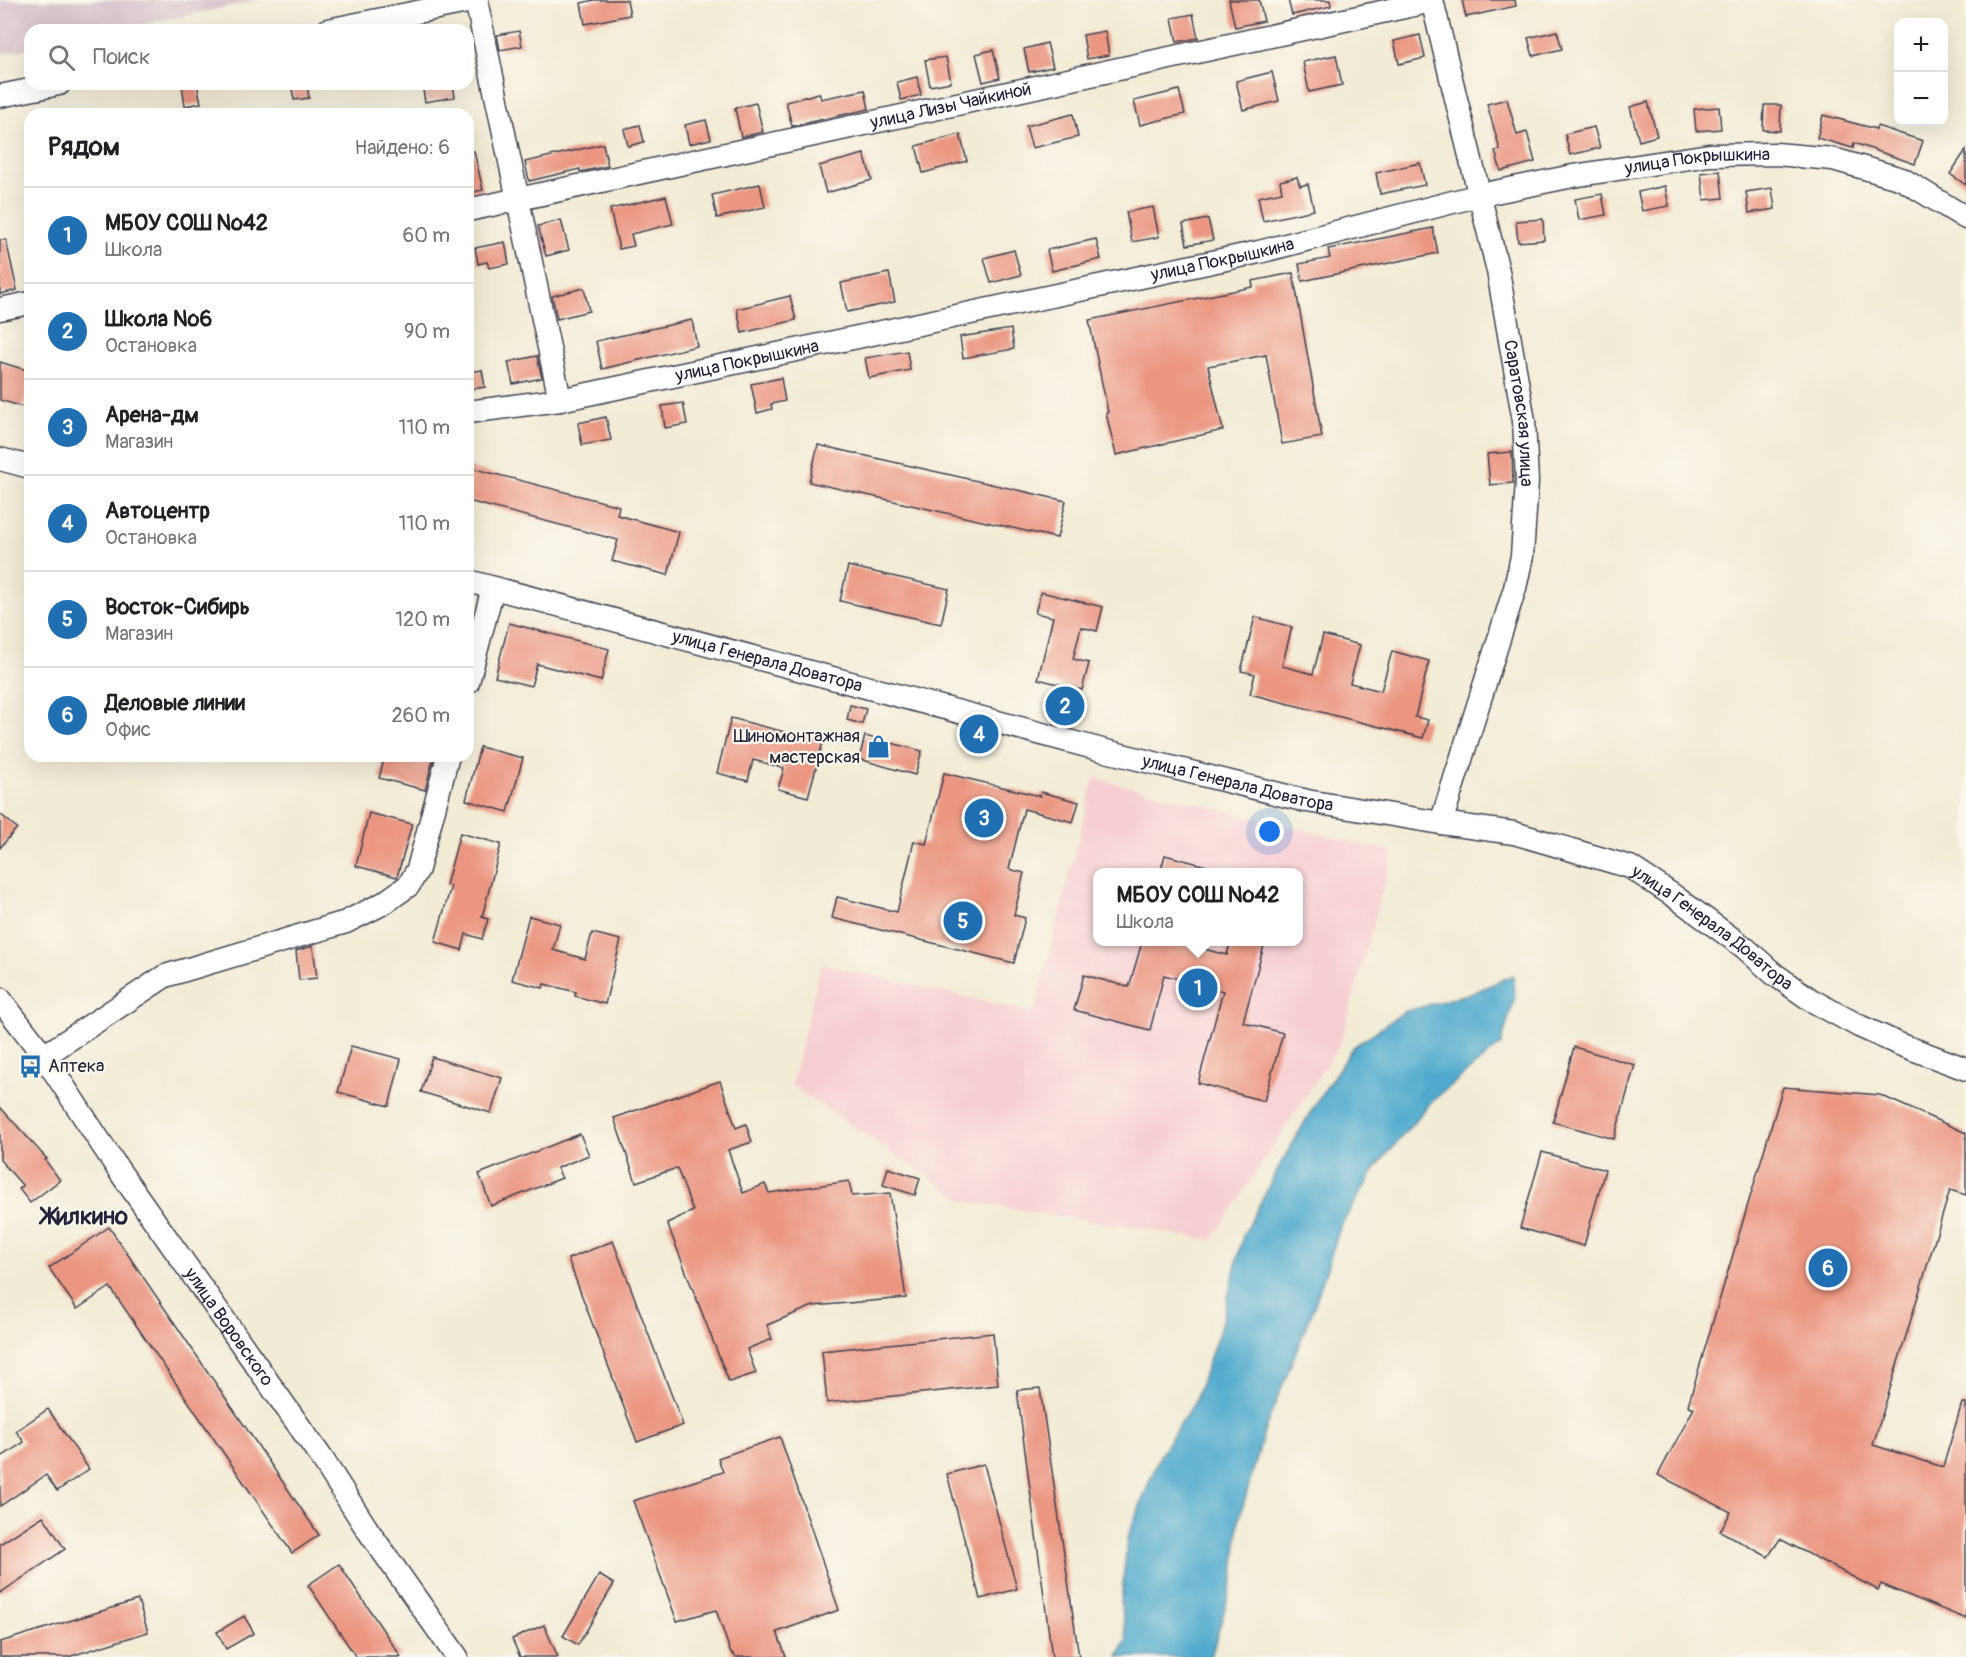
<!DOCTYPE html>
<html lang="ru">
<head>
<meta charset="utf-8">
<style>
  body { margin:0; font-family:Pangolin,sans-serif; background:#f2f2f2; color:#202124 }
  .controls { position:absolute; right:18px; top:18px; display:grid; overflow:hidden; border-radius:12px; box-shadow:0 6px 24px #0002 }
  .controls button { width:54px; height:54px; display:grid; place-items:center; padding:0; border:0; border-bottom:2px solid #e0e0e0; background:#fff; color:#202124; font:30px sans-serif }
  .you { position:absolute; left:1270px; top:832px; width:21px; height:21px; margin:-15px; border:4px solid #fff; border-radius:50%; background:#1a73e8; box-shadow:0 0 0 9px #1a73e833 }
  .badge { display:grid; place-items:center; width:39px; height:39px; border-radius:50%; background:#1f6fb2; color:#fff; font-size:20px; font-weight:700 }
  .pin { position:absolute; translate:-50% -50%; border:3px solid #fff; box-shadow:0 2px 6px #0006 }
  .popup { position:absolute; left:1093px; top:868px; width:210px; height:78px; box-sizing:border-box; display:grid; place-content:center; border-radius:12px; background:#fff; filter:drop-shadow(0 2px 4px #0005); font-size:20px; white-space:nowrap; color:#757577 }
  .popup b { font-size:22px; color:#202124 }
  .popup::after { content:''; position:absolute; left:50%; top:100%; margin-left:-12px; border:12px solid transparent; border-top-color:#fff }
  .list { margin:0; padding:0; list-style:none }
  h2 { display:flex; justify-content:space-between; align-items:center; height:78px; margin:0; padding:0 24px; font-size:26px }
  h2 small { font-size:20px; font-weight:400; color:#757577 }
  .list li { display:grid; grid-template-columns:39px 1fr auto; gap:18px; align-items:center; box-sizing:border-box; height:96px; padding:0 24px; border-top:2px solid #e0e0e0 }
  .list b { display:block; font-size:22px; white-space:nowrap }
  .list p { margin:0; font-size:20px; white-space:nowrap; color:#757577 }
  .list em { font-size:20px; font-style:normal; color:#757577 }
  .icon { flex:none; width:33px; height:33px; fill:none; stroke:currentColor; stroke-width:2; stroke-linecap:round; stroke-linejoin:round }
  .map { position:relative; flex:none; width:1966px; height:1657px; overflow:hidden }
  .search { position:absolute; background:#fff; box-shadow:0 6px 24px #0002; left:24px; top:24px; width:450px; height:66px; display:flex; align-items:center; gap:15px; box-sizing:border-box; padding:0 21px; border-radius:18px; color:#757577; font-size:22px }
  .panel { position:absolute; background:#fff; box-shadow:0 6px 24px #0002; left:24px; top:108px; width:450px; height:654px; border-radius:18px }
  .map>svg:first-child { display:block }
</style>
</head>
<body>
<div class="map">
<svg width="1966" height="1657" viewBox="0 0 1966 1657">
  <rect width="100%" height="100%" fill="#fbf7ec"/>
  <filter id="ink" filterUnits="userSpaceOnUse"><feTurbulence type="fractalNoise" baseFrequency=".0167" numOctaves="2"/><feDisplacementMap in="SourceGraphic" scale="12" xChannelSelector="R" yChannelSelector="G"/><feConvolveMatrix kernelMatrix="1 2 1 2 8 2 1 2 1" color-interpolation-filters="sRGB"/></filter>
  <filter id="wash" filterUnits="userSpaceOnUse"><feTurbulence type="fractalNoise" baseFrequency=".008" numOctaves="4" result="noise"/><feDisplacementMap in="SourceGraphic" scale="24" xChannelSelector="R" yChannelSelector="G"/><feGaussianBlur stdDeviation="1.35" result="paint"/><feColorMatrix in="noise" values="0 0 0 0 0 0 0 0 0 0 0 0 0 0 0 0 0 1.4 0 .05"/><feComposite in="paint" operator="in"/></filter>
  <g filter="url(#wash)">
    <rect width="100%" height="100%" fill="#f2ecd5"/>
    <path fill="#f7cfd3" fill-rule="evenodd" d="M 1094,778 L 1393,852 L 1341,1042 L 1212,1240 L 964,1201 L 791,1085 L 821,964 L 1034,1013 ZM 1098,872 L 1298,872 L 1298,942 L 1098,942 Z"/>
    <path fill="#d2bdc7" d="M 0,0 L 260,0 L 116,30 L 30,30 L 30,48 L 0,54 Z"/>
    <path fill="#50aacd" stroke="#396684" stroke-width="1.5" d="M 1513,975 L 1515,996 L 1501,1044 L 1431,1102 L 1377,1166 L 1341,1225 L 1313,1310 L 1265,1429 L 1239,1520 L 1234,1576 L 1211,1657 L 1118,1657 L 1127,1639 L 1121,1604 L 1127,1538 L 1161,1453 L 1194,1403 L 1220,1329 L 1243,1236 L 1281,1163 L 1313,1108 L 1352,1048 L 1404,1012 L 1475,992 Z"/>
    <g id="blocks">
      <g fill="#eb9681">
        <path d="M 594,0 L 627,0 L 630,15 L 585,24 L 581,3 Z"/>
        <path d="M 1229,0 L 1259,0 L 1264,21 L 1235,27 Z"/>
        <path d="M 1288,0 L 1330,0 L 1331,6 L 1292,15 Z"/>
        <path d="M 1462,0 L 1515,0 L 1516,6 L 1466,17 Z"/>
        <path d="M 1193,14 L 1198,38 L 1177,42 L 1172,18 Z"/>
        <path d="M 519,31 L 522,46 L 500,50 L 497,35 Z"/>
        <path d="M 1105,31 L 1109,55 L 1087,59 L 1083,35 Z"/>
        <path d="M 1557,31 L 1562,49 L 1533,56 L 1528,38 Z"/>
        <path d="M 1420,35 L 1425,58 L 1399,64 L 1394,41 Z"/>
        <path d="M 1047,43 L 1053,67 L 1029,72 L 1024,49 Z"/>
        <path d="M 993,50 L 1000,78 L 983,82 L 976,54 Z"/>
        <path d="M 1336,55 L 1342,85 L 1309,92 L 1303,62 Z"/>
        <path d="M 946,57 L 951,82 L 930,86 L 925,60 Z"/>
        <path d="M 1272,72 L 1279,101 L 1243,110 L 1236,81 Z"/>
        <path d="M 917,77 L 921,95 L 901,100 L 897,82 Z"/>
        <path d="M 182,84 L 197,84 L 201,103 L 185,106 Z"/>
        <path d="M 291,84 L 307,84 L 309,98 L 294,100 Z"/>
        <path d="M 422,84 L 453,84 L 455,97 L 425,102 Z"/>
        <path d="M 865,90 L 869,109 L 792,126 L 786,102 L 819,93 L 821,99 Z"/>
        <path d="M 1179,90 L 1185,114 L 1140,125 L 1134,101 Z"/>
        <path d="M 1507,99 L 1517,135 L 1527,132 L 1535,162 L 1501,171 L 1495,151 L 1500,150 L 1487,104 Z"/>
        <path d="M 1648,102 L 1657,136 L 1639,141 L 1630,107 Z"/>
        <path d="M 756,103 L 763,132 L 741,137 L 735,108 Z"/>
        <path d="M 1764,105 L 1781,105 L 1780,131 L 1763,130 Z"/>
        <path d="M 1719,107 L 1721,129 L 1696,131 L 1694,109 Z"/>
        <path d="M 1073,114 L 1078,137 L 1032,148 L 1026,126 Z"/>
        <path d="M 1823,115 L 1876,129 L 1877,126 L 1923,141 L 1915,164 L 1854,143 L 1853,148 L 1817,138 Z"/>
        <path d="M 706,120 L 711,139 L 689,144 L 685,125 Z"/>
        <path d="M 640,125 L 644,142 L 628,146 L 624,129 Z"/>
        <path d="M 1594,127 L 1600,148 L 1570,155 L 1565,134 Z"/>
        <path d="M 960,134 L 967,161 L 923,173 L 916,146 Z"/>
        <path d="M 603,144 L 608,166 L 580,172 L 580,169 L 529,181 L 525,162 Z"/>
        <path d="M 1966,150 L 1966,185 L 1950,174 Z"/>
        <path d="M 468,151 L 474,151 L 483,190 L 468,193 Z"/>
        <path d="M 864,154 L 872,180 L 826,193 L 819,166 Z"/>
        <path d="M 1420,163 L 1425,185 L 1380,194 L 1376,173 Z"/>
        <path d="M 1720,171 L 1723,198 L 1704,200 L 1701,173 Z"/>
        <path d="M 1297,177 L 1300,186 L 1308,184 L 1314,210 L 1263,221 L 1258,197 L 1282,192 L 1280,181 Z"/>
        <path d="M 760,184 L 765,207 L 717,218 L 712,195 Z"/>
        <path d="M 1665,186 L 1669,206 L 1642,211 L 1638,192 Z"/>
        <path d="M 1772,188 L 1775,209 L 1749,213 L 1746,192 Z"/>
        <path d="M 1602,194 L 1606,215 L 1579,220 L 1575,199 Z"/>
        <path d="M 666,196 L 673,224 L 631,234 L 634,246 L 619,249 L 610,209 Z"/>
        <path d="M 1153,207 L 1159,237 L 1132,242 L 1126,212 Z"/>
        <path d="M 1208,219 L 1213,240 L 1187,245 L 1183,224 Z"/>
        <path d="M 1543,219 L 1544,240 L 1518,242 L 1516,221 Z"/>
        <path d="M 561,220 L 569,250 L 546,256 L 538,226 Z"/>
        <path d="M 1433,228 L 1438,253 L 1302,281 L 1299,264 L 1330,258 L 1328,249 Z"/>
        <path d="M 1096,239 L 1101,259 L 1052,271 L 1047,250 Z"/>
        <path d="M 0,240 L 6,240 L 17,290 L 0,294 Z"/>
        <path d="M 505,242 L 509,264 L 489,268 L 487,262 L 478,264 L 475,248 Z"/>
        <path d="M 1014,250 L 1021,275 L 991,283 L 984,258 Z"/>
        <path d="M 889,273 L 895,302 L 847,312 L 841,283 Z"/>
        <path d="M 1293,273 L 1322,437 L 1282,444 L 1266,355 L 1208,366 L 1223,430 L 1116,455 L 1106,413 L 1108,412 L 1089,320 L 1253,287 L 1252,281 Z"/>
        <path d="M 584,288 L 589,311 L 557,319 L 552,296 Z"/>
        <path d="M 790,296 L 796,320 L 742,333 L 737,309 Z"/>
        <path d="M 692,320 L 697,346 L 602,369 L 596,341 Z"/>
        <path d="M 1011,329 L 1014,349 L 963,358 L 960,337 Z"/>
        <path d="M 907,351 L 910,370 L 869,378 L 865,358 Z"/>
        <path d="M 537,356 L 542,378 L 513,384 L 508,362 Z"/>
        <path d="M 0,362 L 30,371 L 30,384 L 23,407 L 0,400 Z"/>
        <path d="M 482,370 L 485,387 L 471,389 L 469,372 Z"/>
        <path d="M 781,378 L 785,401 L 771,404 L 772,409 L 757,413 L 751,384 Z"/>
        <path d="M 683,403 L 687,424 L 665,428 L 662,406 Z"/>
        <path d="M 606,417 L 611,440 L 582,445 L 578,423 Z"/>
        <path d="M 818,445 L 1066,501 L 1057,538 L 809,482 Z"/>
        <path d="M 1512,452 L 1513,483 L 1490,485 L 1487,454 Z"/>
        <path d="M 468,467 L 619,506 L 617,515 L 679,532 L 668,575 L 612,561 L 618,540 L 468,501 Z"/>
        <path d="M 848,566 L 949,589 L 941,624 L 840,601 Z"/>
        <path d="M 1041,592 L 1103,607 L 1097,631 L 1081,627 L 1073,659 L 1089,663 L 1082,690 L 1038,679 L 1053,617 L 1035,613 Z"/>
        <path d="M 1255,617 L 1292,627 L 1282,666 L 1313,674 L 1323,635 L 1360,645 L 1350,683 L 1381,691 L 1392,651 L 1429,661 L 1415,717 L 1428,720 L 1423,738 L 1250,694 L 1255,674 L 1241,671 Z"/>
        <path d="M 509,623 L 609,649 L 601,681 L 537,664 L 531,686 L 495,677 Z"/>
        <path d="M 850,705 L 866,709 L 862,724 L 847,720 Z"/>
        <path d="M 731,718 L 823,742 L 808,797 L 778,789 L 784,768 L 753,760 L 748,781 L 717,773 Z"/>
        <path d="M 865,736 L 922,751 L 915,775 L 859,759 Z"/>
        <path d="M 480,747 L 523,758 L 508,812 L 466,800 Z"/>
        <path d="M 385,756 L 434,756 L 425,790 L 379,778 Z"/>
        <path d="M 944,773 L 1040,796 L 1041,792 L 1079,802 L 1073,822 L 1024,809 L 1009,869 L 1024,873 L 1014,915 L 1025,918 L 1014,963 L 832,918 L 837,897 L 897,912 L 914,841 L 926,844 Z"/>
        <path d="M 369,813 L 412,824 L 397,877 L 356,866 Z"/>
        <path d="M 0,814 L 17,828 L 0,848 Z"/>
        <path d="M 460,833 L 501,844 L 482,917 L 488,919 L 482,939 L 466,934 L 462,950 L 435,942 L 451,886 L 446,885 Z"/>
        <path d="M 1165,855 L 1214,868 L 1214,873 L 1160,873 Z"/>
        <path d="M 529,916 L 560,924 L 553,950 L 585,959 L 592,933 L 621,940 L 605,1004 L 575,996 L 576,992 L 544,984 L 543,988 L 512,980 Z"/>
        <path d="M 1142,942 L 1177,942 L 1227,955 L 1230,942 L 1265,942 L 1243,1022 L 1283,1033 L 1264,1101 L 1198,1083 L 1223,991 L 1164,975 L 1150,1030 L 1074,1010 L 1084,975 L 1129,987 Z"/>
        <path d="M 313,946 L 317,978 L 299,980 L 296,951 Z"/>
        <path d="M 351,1046 L 401,1059 L 389,1106 L 338,1092 Z"/>
        <path d="M 1574,1047 L 1635,1065 L 1614,1139 L 1553,1122 Z"/>
        <path d="M 432,1057 L 502,1078 L 491,1113 L 421,1092 Z"/>
        <path d="M 720,1081 L 736,1128 L 746,1124 L 752,1142 L 728,1150 L 743,1193 L 765,1184 L 769,1193 L 849,1181 L 852,1196 L 890,1193 L 906,1298 L 813,1306 L 767,1325 L 772,1339 L 747,1349 L 756,1373 L 729,1382 L 667,1223 L 693,1211 L 677,1168 L 636,1182 L 614,1118 Z"/>
        <path d="M 1783,1087 L 1880,1095 L 1966,1133 L 1966,1195 L 1950,1190 L 1873,1445 L 1943,1467 L 1962,1403 L 1966,1403 L 1966,1619 L 1881,1584 L 1878,1590 L 1780,1539 L 1768,1557 L 1720,1531 L 1731,1512 L 1658,1475 L 1694,1408 L 1688,1405 Z"/>
        <path d="M 0,1107 L 47,1159 L 45,1160 L 60,1180 L 30,1203 L 19,1189 L 23,1186 L 0,1160 Z"/>
        <path d="M 580,1134 L 589,1155 L 557,1168 L 562,1178 L 491,1206 L 479,1174 Z"/>
        <path d="M 1542,1152 L 1605,1170 L 1584,1246 L 1520,1228 Z"/>
        <path d="M 888,1168 L 920,1178 L 915,1195 L 883,1185 Z"/>
        <path d="M 109,1227 L 319,1535 L 292,1553 L 110,1287 L 77,1309 L 49,1268 Z"/>
        <path d="M 613,1241 L 683,1425 L 637,1442 L 568,1259 Z"/>
        <path d="M 993,1333 L 998,1385 L 827,1403 L 822,1351 Z"/>
        <path d="M 1040,1388 L 1079,1657 L 1052,1657 L 1017,1390 Z"/>
        <path d="M 48,1409 L 89,1469 L 57,1491 L 46,1475 L 0,1506 L 0,1458 L 24,1442 L 16,1431 Z"/>
        <path d="M 780,1437 L 839,1610 L 777,1632 L 786,1657 L 736,1657 L 730,1651 L 716,1610 L 677,1621 L 633,1501 L 723,1472 L 718,1458 Z"/>
        <path d="M 984,1464 L 1017,1589 L 980,1599 L 947,1474 Z"/>
        <path d="M 43,1516 L 65,1549 L 0,1593 L 0,1544 Z"/>
        <path d="M 339,1564 L 401,1657 L 356,1657 L 308,1585 Z"/>
        <path d="M 599,1575 L 614,1584 L 578,1645 L 563,1636 Z"/>
        <path d="M 138,1600 L 148,1632 L 68,1657 L 0,1657 L 0,1642 Z"/>
        <path d="M 244,1616 L 254,1633 L 226,1649 L 217,1632 Z"/>
        <path d="M 544,1625 L 558,1657 L 520,1657 L 512,1639 Z"/>
      </g>
    </g>
  </g>
  <g filter="url(#ink)">
    <use href="#blocks" fill-opacity="0" stroke="#414052" stroke-width="1.5"/>
    <g fill="none" stroke-linecap="round" stroke-linejoin="round">
      <defs>
        <g id="minor">
          <path d="M 476,0 L 560,400"/>
          <path id="s1" d="M 1432,0 L 1498,271 L 1524,421 L 1527,481 L 1522,556 L 1515,588 L 1441,823"/>
          <path d="M 328,30 L 477,0"/>
          <path d="M 0,96 L 59,84"/>
          <path id="s2" d="M 468,210 L 1432,1"/>
          <path d="M 0,309 L 30,303"/>
          <path id="s3" d="M 468,412 L 560,400 L 1259,252 L 1480,195 L 1573,176 L 1709,155 L 1776,154 L 1833,159 L 1902,179 L 1966,218"/>
          <path d="M 0,459 L 30,467"/>
          <path id="s4" d="M 468,581 L 1102,750 L 1307,801 L 1441,823 L 1514,833 L 1630,867 L 1674,896 L 1745,948 L 1774,974 L 1811,1000 L 1859,1026 L 1899,1044 L 1966,1069"/>
          <path d="M 468,682 L 493,588"/>
          <path id="s5" d="M 0,999 L 44,1056 L 118,1169 L 321,1457 L 367,1529 L 457,1657"/>
          <path d="M 44,1056 L 165,976 L 346,922 L 384,903 L 409,885 L 418,869 L 448,756"/>
        </g>
      </defs>
      <use href="#minor" stroke="#414052" stroke-width="25"/>
      <use href="#minor" stroke="#fff" stroke-width="22"/>
    </g>
  </g>
  <defs>
    <symbol id="shop-bare" viewBox="-9 -9 18 18"><path d="M-5-2.5h2.3a2.7 3.5 0 0 1 5.4 0H5L5.5 6h-11ZM-1.5-2.5h3a1.5 2.3 0 0 0-3 0Z" fill="#1f6fb2" stroke="#fbf7ec" stroke-width="2.5" paint-order="stroke"/></symbol>
    <symbol id="bus-bare" viewBox="-9 -9 18 18"><path d="M-5-6H5V4H4V6H2V4H-2V6H-4V4H-5ZM-3.5-4V0h7V-4ZM-3.5 1.2v1.5H-2V1.2ZM2 1.2v1.5H3.5V1.2Z" fill="#1f6fb2" stroke="#fbf7ec" stroke-width="2.5" paint-order="stroke"/></symbol>
  </defs>
  <g fill-rule="evenodd">
    <use href="#shop-bare" x="862" y="730" width="33" height="33"/>
    <use href="#bus-bare" x="14" y="1050" width="33" height="33"/>
  </g>
  <g text-anchor="middle" stroke-width="4.5" stroke-linejoin="round" paint-order="stroke">
    <g font-size="18" fill="#22223b" stroke="#fbf7ec">
      <text dy="6" stroke="none"><textPath href="#s2" startOffset="494">улица Лизы Чайкиной</textPath></text>
      <text dy="6" stroke="none"><textPath href="#s3" startOffset="1256">улица Покрышкина</textPath></text>
      <text dy="6" stroke="none"><textPath href="#s3" startOffset="770">улица Покрышкина</textPath></text>
      <text dy="6" stroke="none"><textPath href="#s3" startOffset="284">улица Покрышкина</textPath></text>
      <text dy="6" stroke="none"><textPath href="#s1" startOffset="423">Саратовская улица</textPath></text>
      <text dy="6" stroke="none"><textPath href="#s4" startOffset="310">улица Генерала Доватора</textPath></text>
      <text dy="6" stroke="none"><textPath href="#s4" startOffset="796">улица Генерала Доватора</textPath></text>
      <text dy="6" stroke="none"><textPath href="#s4" startOffset="1300">улица Генерала Доватора</textPath></text>
      <text dy="6" stroke="none"><textPath href="#s5" startOffset="400">улица Воровского</textPath></text>
    </g>
    <g font-size="18" fill="#22223b" stroke="#fbf7ec" text-anchor="end">
      <text x="860" y="742">Шиномонтажная<tspan x="860" dy="21">мастерская</tspan></text>
      <text x="48" y="1072" text-anchor="start">Аптека</text>
    </g>
    <g font-size="24" font-weight="bold" fill="#22223b" stroke="#fbf7ec">
      <text x="85" y="1224">Жилкино</text>
    </g>
  </g>
</svg>
<div class="controls">
<button>+</button>
<button>−</button>
</div>
<div class="you"></div>
<div class="pin badge" style="left:1198px;top:988px">1</div>
<div class="popup"><b>МБОУ СОШ №42</b>Школа</div>
<div class="pin badge" style="left:1065px;top:706px">2</div>
<div class="pin badge" style="left:984px;top:818px">3</div>
<div class="pin badge" style="left:979px;top:734px">4</div>
<div class="pin badge" style="left:963px;top:921px">5</div>
<div class="pin badge" style="left:1828px;top:1268px">6</div>
<div class="search"><svg class="icon" aria-label="search" viewBox="0 0 24 24"><circle cx="10" cy="10" r="6"/><path d="M15 15l6 6"/></svg>Поиск</div>
<section class="panel">
<h2>Рядом<small>Найдено: 6</small></h2>
<ul class="list">
<li><span class="badge">1</span><div><b>МБОУ СОШ №42</b><p>Школа</p></div><em>60 m</em></li>
<li><span class="badge">2</span><div><b>Школа №6</b><p>Остановка</p></div><em>90 m</em></li>
<li><span class="badge">3</span><div><b>Арена-дм</b><p>Магазин</p></div><em>110 m</em></li>
<li><span class="badge">4</span><div><b>Автоцентр</b><p>Остановка</p></div><em>110 m</em></li>
<li><span class="badge">5</span><div><b>Восток-Сибирь</b><p>Магазин</p></div><em>120 m</em></li>
<li><span class="badge">6</span><div><b>Деловые линии</b><p>Офис</p></div><em>260 m</em></li>
</ul>
</section>
</div>
</body>
</html>
